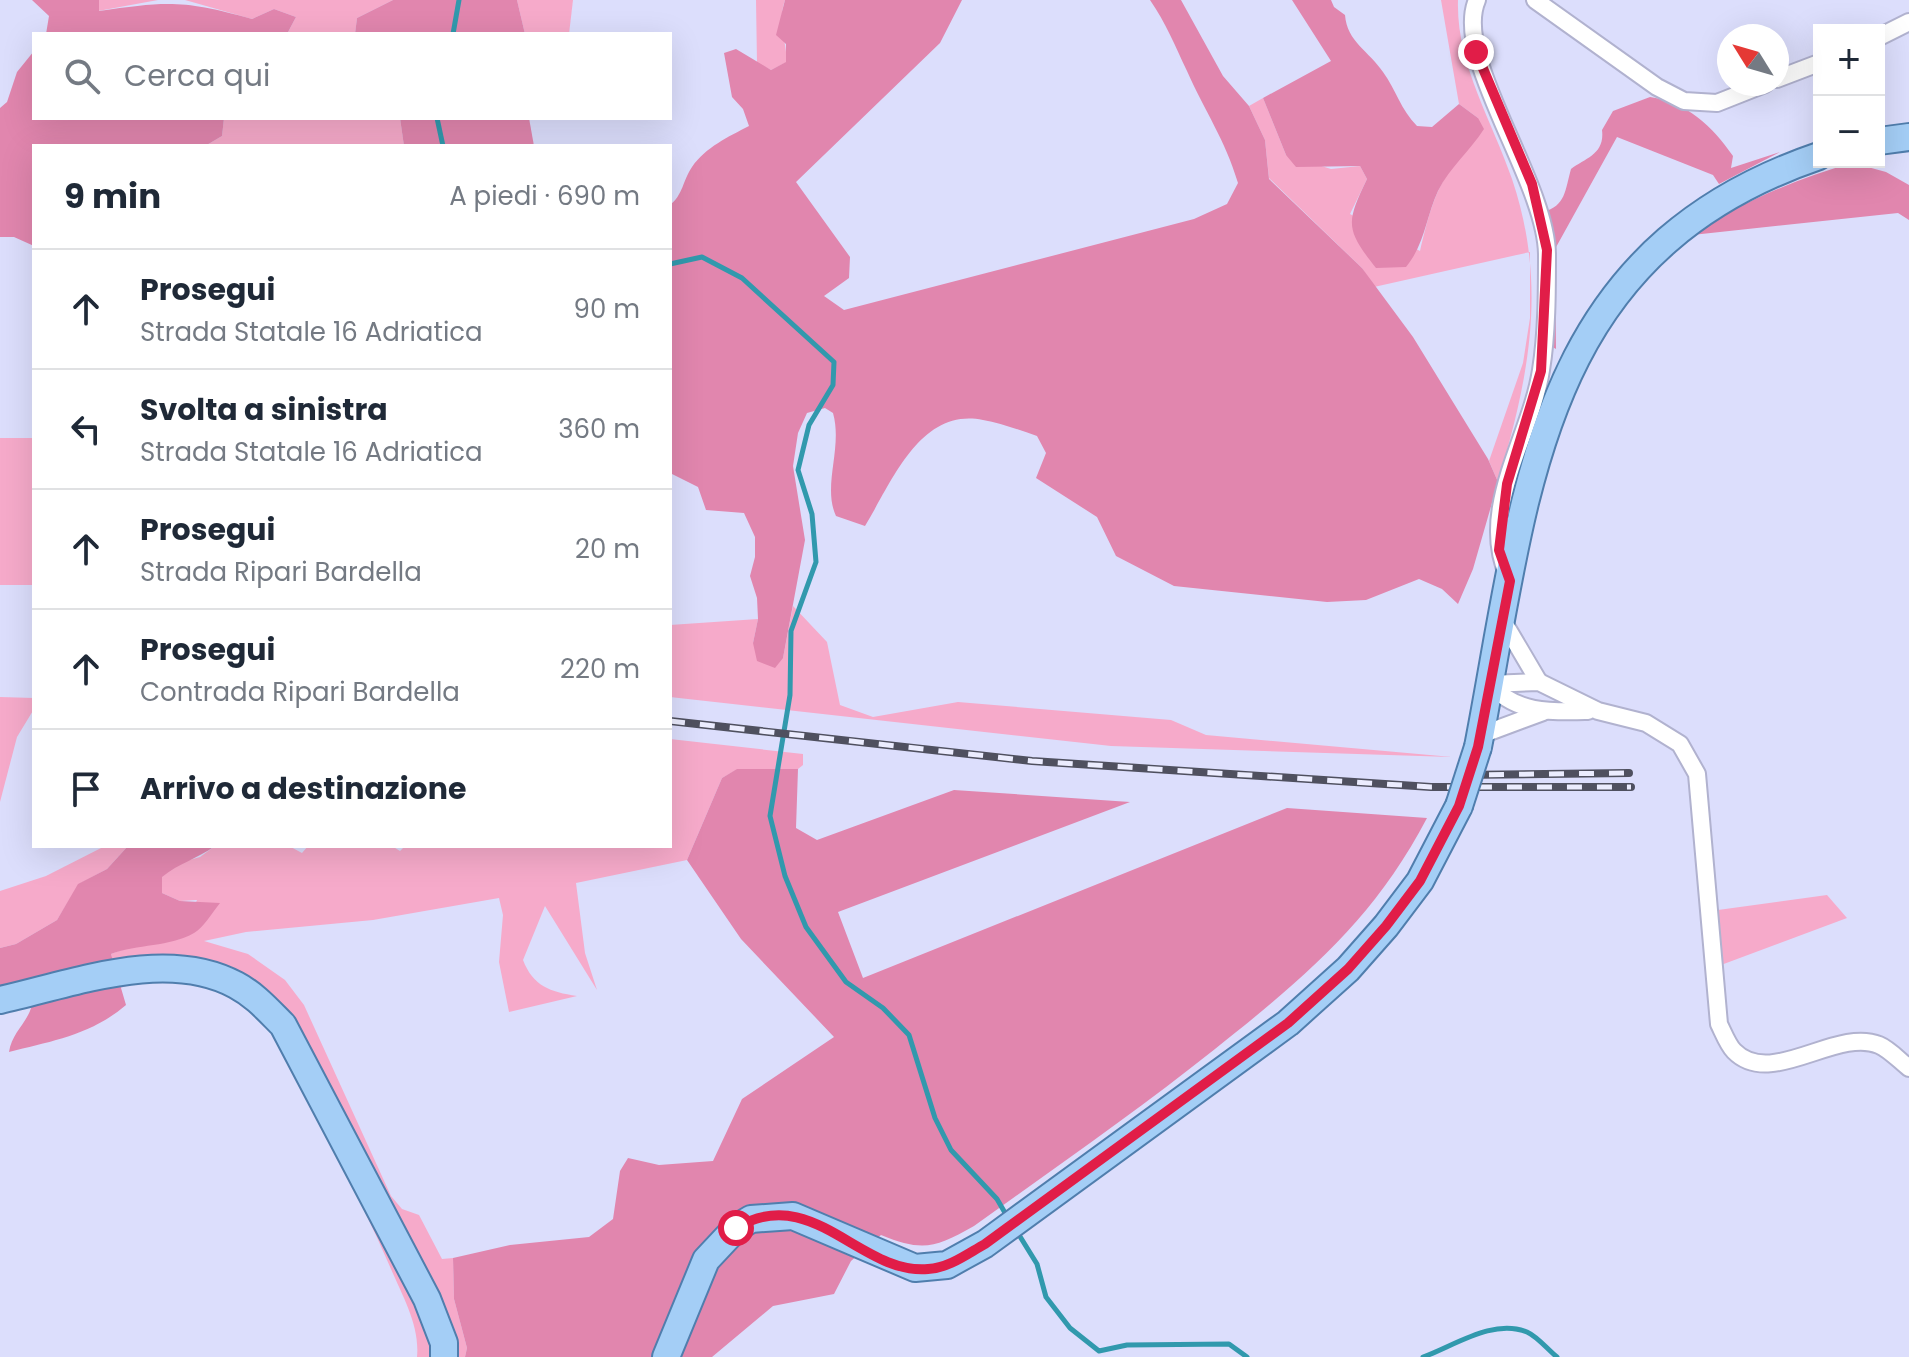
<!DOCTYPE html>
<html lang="it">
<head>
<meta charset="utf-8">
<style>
  body { margin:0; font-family:Poppins,sans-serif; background:#f6f6f7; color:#1f2937 }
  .controls { position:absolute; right:24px; top:24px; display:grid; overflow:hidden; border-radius:0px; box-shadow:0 8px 32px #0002 }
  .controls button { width:72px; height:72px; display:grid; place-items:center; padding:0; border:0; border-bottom:2px solid #e0e1e3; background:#fff; color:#1f2937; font:40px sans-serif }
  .compass { position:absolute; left:1717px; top:24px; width:72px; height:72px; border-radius:50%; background:#fff; box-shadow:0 8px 32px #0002; rotate:307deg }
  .stop { position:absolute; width:24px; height:24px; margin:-18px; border:6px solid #e11d48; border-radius:50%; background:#fff }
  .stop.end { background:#e11d48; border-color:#fff; box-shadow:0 2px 8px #0008 }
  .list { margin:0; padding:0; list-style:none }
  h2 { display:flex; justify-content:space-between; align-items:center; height:104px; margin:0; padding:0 32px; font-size:34px }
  h2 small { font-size:26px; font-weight:400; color:#747a83 }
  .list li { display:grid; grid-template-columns:52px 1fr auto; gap:24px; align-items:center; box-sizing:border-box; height:120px; padding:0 32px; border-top:2px solid #e0e1e3 }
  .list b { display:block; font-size:30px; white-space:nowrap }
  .list p { margin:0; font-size:26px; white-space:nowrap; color:#747a83 }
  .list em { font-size:26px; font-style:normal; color:#747a83 }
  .icon { flex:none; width:44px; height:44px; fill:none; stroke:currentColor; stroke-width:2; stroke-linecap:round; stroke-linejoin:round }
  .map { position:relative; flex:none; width:1909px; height:1357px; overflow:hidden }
  .search { position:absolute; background:#fff; box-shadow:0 8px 32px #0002; left:32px; top:32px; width:640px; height:88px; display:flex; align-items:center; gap:20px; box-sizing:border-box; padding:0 28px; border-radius:0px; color:#747a83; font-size:30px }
  .panel { position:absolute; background:#fff; box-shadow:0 8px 32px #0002; left:32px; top:144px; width:640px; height:704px; border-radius:0px }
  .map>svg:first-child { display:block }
</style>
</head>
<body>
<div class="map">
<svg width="1909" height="1357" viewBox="0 0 1909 1357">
  <rect width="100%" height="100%" fill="#dcdefc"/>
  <g fill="#f6aaca">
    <path d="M 99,0 L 158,0 L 98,11 Z"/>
    <path d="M 185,0 L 393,0 L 357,18 L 355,34 L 287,34 L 296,17 L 274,9 L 252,19 Z"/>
    <path d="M 517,0 L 573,0 L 569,34 L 525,34 Z"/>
    <path d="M 756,0 L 785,0 C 777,22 786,39 787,62 L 771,70 L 757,63 Z"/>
    <path d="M 1441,0 L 1458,0 C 1456,64 1492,120 1512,179 C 1548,286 1529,377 1498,482 L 1489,461 L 1523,363 L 1530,318 L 1530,252 L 1374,287 L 1362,268 L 1269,178 L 1265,140 L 1249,106 L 1263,98 L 1286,155 L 1331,169 L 1360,166 L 1367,179 L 1350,214 L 1420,251 C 1427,222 1434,191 1452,167 C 1470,143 1472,152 1478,118 L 1459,104 Z"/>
    <path d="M 224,118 L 400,118 L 404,146 L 205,146 L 222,136 Z"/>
    <rect x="0" y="438" width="34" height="147"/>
    <path d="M 793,606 L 827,642 L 840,705 L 873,717 L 958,702 L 1171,720 L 1206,735 L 1452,757 L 1111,746 L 670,697 L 670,625 L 758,619 L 753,643 L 783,658 Z"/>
    <path d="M 0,697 L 34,698 L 34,709 L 17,737 L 0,802 Z"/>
    <path d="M 670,739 L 803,754 L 803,765 L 798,769 L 738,769 L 722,778 L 687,860 L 576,883 L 585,953 L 597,990 L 545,906 L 523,960 C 533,986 550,992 577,996 L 509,1012 L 499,962 L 503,915 L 499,898 L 373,920 L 246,932 L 204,941 L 248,954 L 285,980 L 304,1005 L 391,1196 L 402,1209 L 419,1215 L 442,1259 L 453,1258 L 454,1299 L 467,1348 L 465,1357 L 417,1357 C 420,1326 403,1297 391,1269 C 356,1187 312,1111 271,1031 C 226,987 182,966 120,988 L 111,954 L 132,946 L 180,939 L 197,900 L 180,901 L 162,893 L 161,877 L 179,863 L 200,857 L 215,846 L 289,846 L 302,853 L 308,846 L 392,846 L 400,851 L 405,846 L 670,846 Z"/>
    <path d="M 105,846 L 128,846 L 107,869 L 79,884 L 57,920 L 16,944 L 0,948 L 0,891 L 46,876 Z"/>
    <path d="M 1827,895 L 1847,918 L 1721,965 L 1718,910 Z"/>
  </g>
  <g fill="#e186ae">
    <path d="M 32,0 L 99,0 L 99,11 C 167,1 185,0 252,19 L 274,9 L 296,17 L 287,34 L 46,34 L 49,16 Z"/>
    <path d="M 393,0 L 517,0 L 525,34 L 355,34 L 357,18 Z"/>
    <path d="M 785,0 L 962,0 L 940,43 L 796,182 L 850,257 L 849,278 L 824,296 L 844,310 L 1194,219 L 1227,204 L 1238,183 C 1225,139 1205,112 1187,71 C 1175,46 1166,23 1150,0 L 1181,0 L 1223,76 L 1249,106 L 1265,140 L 1269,179 L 1362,268 L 1413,337 L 1488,459 L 1498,482 L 1473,569 L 1458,604 L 1442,589 L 1419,579 L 1366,600 L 1327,602 L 1174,586 L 1116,556 L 1097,517 L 1036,478 L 1046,453 L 1037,436 C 1019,430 1001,423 983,420 C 920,407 892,482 865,526 L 836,516 C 822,486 843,448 833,413 L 825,408 L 807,413 L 798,433 L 793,466 L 805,540 L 783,658 L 775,668 L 757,661 L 753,643 L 758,619 L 757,598 L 750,576 L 755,557 L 755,537 L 744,513 L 706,510 L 698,487 L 670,473 L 670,205 C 683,195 683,180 692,167 C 706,147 728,137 749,126 L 743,109 L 732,97 L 724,53 L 736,49 L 771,70 L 786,62 L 786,44 L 776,35 Z"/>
    <path d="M 1292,0 L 1331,0 L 1334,7 L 1345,15 C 1347,42 1369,51 1383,72 C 1396,90 1401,110 1417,126 L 1432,127 L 1459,104 L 1478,118 L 1484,129 C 1470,151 1450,167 1438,191 C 1426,217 1425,244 1406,267 L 1376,268 C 1345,229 1346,223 1367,179 L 1360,166 L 1296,167 L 1286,155 L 1263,98 L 1331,61 Z"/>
    <path d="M 34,51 L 34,118 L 224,118 L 222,136 L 205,146 L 34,146 L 34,246 L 14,237 L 0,237 L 0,108 L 7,102 L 17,72 Z"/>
    <path d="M 1650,97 C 1687,102 1712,126 1733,156 L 1731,168 L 1780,152 L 1719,184 L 1713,175 L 1617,137 L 1555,249 L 1556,349 L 1549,345 L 1543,212 C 1566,206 1565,190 1571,169 C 1586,158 1605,154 1602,130 L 1613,111 Z"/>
    <path d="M 400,118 L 529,118 L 534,146 L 404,146 Z"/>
    <path d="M 1853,163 L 1886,172 L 1909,185 L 1909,220 L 1898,213 L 1683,236 C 1738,206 1792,179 1853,163 Z"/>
    <path d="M 737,769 L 798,769 L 796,828 L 817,840 L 954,790 L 1130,802 L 838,912 L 863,978 L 1287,808 L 1427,818 C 1373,921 1304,978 1215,1049 C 1137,1111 1055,1168 974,1226 C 935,1248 923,1252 881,1235 L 851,1261 L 834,1294 L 773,1306 L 712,1357 L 465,1357 L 467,1348 L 454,1299 L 453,1258 L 510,1245 L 589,1237 L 613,1219 L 620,1171 L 628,1158 L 659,1165 L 713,1161 L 742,1099 L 834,1037 L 741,939 L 687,860 L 722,778 Z"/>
    <path d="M 128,846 L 215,846 C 197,859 179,863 162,877 L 162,893 L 180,901 L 220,903 C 212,913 204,927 194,933 C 170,947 137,944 111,954 L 126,1005 C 91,1035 52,1041 9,1052 C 12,1032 27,1024 32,1005 L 0,987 L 0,948 L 16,944 L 57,920 L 78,884 L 107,869 Z"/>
  </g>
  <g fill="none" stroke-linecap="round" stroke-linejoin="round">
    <g stroke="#3199ad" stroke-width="5">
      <path d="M 453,34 L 459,0"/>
      <path d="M 437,118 L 443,146"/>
      <path d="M 670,264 L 702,257 L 742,278 L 834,362 L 833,385 L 809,425 L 798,470 L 812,514 L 816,562 L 791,631 L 790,695 L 770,816 L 785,876 L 806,927 L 846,982 L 883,1008 L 909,1035 L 935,1118 L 951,1150 L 997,1199 L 1008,1218"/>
      <path d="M 1016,1230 L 1037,1264 L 1046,1297 L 1070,1328 L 1099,1351 L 1127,1345 L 1229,1344 L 1247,1357"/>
      <path d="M 1423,1357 C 1454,1346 1493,1318 1527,1332 C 1538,1337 1548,1350 1557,1357"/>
    </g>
    <defs>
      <g id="minor">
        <path d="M 1477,0 C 1452,57 1546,181 1547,254 C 1547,291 1547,333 1541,370 C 1531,437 1478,508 1508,576"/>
        <path d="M 1535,0 L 1657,87 L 1684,101 L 1717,103 L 1765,84"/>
        <path d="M 1879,37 L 1909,22"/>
        <path d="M 1777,79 L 1819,63"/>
        <path d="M 1503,621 L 1539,682"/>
        <path d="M 1490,684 L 1539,682 L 1598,711 L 1646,723 L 1680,744 L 1697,774 L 1719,1024 C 1723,1032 1728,1045 1734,1051 C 1771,1089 1836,1027 1879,1045 C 1889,1049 1900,1061 1909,1068"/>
        <path d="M 1490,684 C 1516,714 1552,712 1588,711"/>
        <path d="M 1481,735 L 1543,712"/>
      </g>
      <g id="primary">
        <path d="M 1879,141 L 1909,137"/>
        <path d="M 1478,747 C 1527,493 1535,253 1819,156"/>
        <path d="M 0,1000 C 72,984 166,947 236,985 C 255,995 268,1010 283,1025 L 427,1299 L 444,1343 L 444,1357"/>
        <path d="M 666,1357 L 706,1260 L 736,1228 L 751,1219 L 793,1216 L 915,1268 L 947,1265 L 985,1244 L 1288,1023 L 1348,969 L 1386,926 L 1420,881 L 1459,806"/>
      </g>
    </defs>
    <use href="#minor" stroke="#b1b2cf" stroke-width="20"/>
    <use href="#primary" stroke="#507ead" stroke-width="30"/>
    <use href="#minor" stroke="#fff" stroke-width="16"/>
    <use href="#primary" stroke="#a4cef6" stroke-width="26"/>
    <defs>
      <g id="rail">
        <path d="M 670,721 L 1032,761 L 1431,787 L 1631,787"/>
        <path d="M 1459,775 L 1629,773"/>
      </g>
    </defs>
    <use href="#rail" stroke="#4f505f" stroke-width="8"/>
    <use href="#rail" stroke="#ebecfe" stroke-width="5" stroke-dasharray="15" stroke-linecap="butt"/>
    <defs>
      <path id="primary-bridge" d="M 1459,806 L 1478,747"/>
    </defs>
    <use href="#primary-bridge" stroke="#507ead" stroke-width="30" stroke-linecap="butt"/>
    <use href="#primary-bridge" stroke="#a4cef6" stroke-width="26"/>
  </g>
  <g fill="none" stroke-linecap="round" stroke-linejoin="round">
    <path stroke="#e11d48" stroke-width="10" d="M 736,1228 C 812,1182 860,1275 928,1269 C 949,1268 967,1254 985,1244 L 1288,1023 L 1348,969 L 1386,926 L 1420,881 L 1459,806 L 1478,747 L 1510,581 L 1499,550 L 1507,484 L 1541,371 L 1547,250 L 1532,184 L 1476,52"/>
  </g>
</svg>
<div class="controls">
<button>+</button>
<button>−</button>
</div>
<svg class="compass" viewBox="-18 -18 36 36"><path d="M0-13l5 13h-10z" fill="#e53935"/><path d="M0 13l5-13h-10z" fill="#747a83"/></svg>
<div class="stop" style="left:736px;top:1228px"></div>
<div class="stop end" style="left:1476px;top:52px"></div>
<div class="search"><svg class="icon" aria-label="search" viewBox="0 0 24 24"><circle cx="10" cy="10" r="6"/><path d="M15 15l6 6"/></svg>Cerca qui</div>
<section class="panel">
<h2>9 min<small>A piedi · 690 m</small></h2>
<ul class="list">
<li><svg class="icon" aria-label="ahead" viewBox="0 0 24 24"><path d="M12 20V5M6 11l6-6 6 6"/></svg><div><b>Prosegui</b><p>Strada Statale 16 Adriatica</p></div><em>90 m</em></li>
<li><svg class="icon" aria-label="left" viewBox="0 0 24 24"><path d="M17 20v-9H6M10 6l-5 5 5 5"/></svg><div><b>Svolta a sinistra</b><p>Strada Statale 16 Adriatica</p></div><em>360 m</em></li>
<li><svg class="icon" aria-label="ahead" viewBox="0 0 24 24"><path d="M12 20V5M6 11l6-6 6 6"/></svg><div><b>Prosegui</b><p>Strada Ripari Bardella</p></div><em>20 m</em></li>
<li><svg class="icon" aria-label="ahead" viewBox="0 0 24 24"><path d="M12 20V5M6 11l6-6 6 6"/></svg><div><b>Prosegui</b><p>Contrada Ripari Bardella</p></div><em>220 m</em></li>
<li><svg class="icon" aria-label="arrive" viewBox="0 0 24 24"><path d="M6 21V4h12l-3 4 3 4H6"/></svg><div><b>Arrivo a destinazione</b></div></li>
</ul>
</section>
</div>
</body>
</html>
